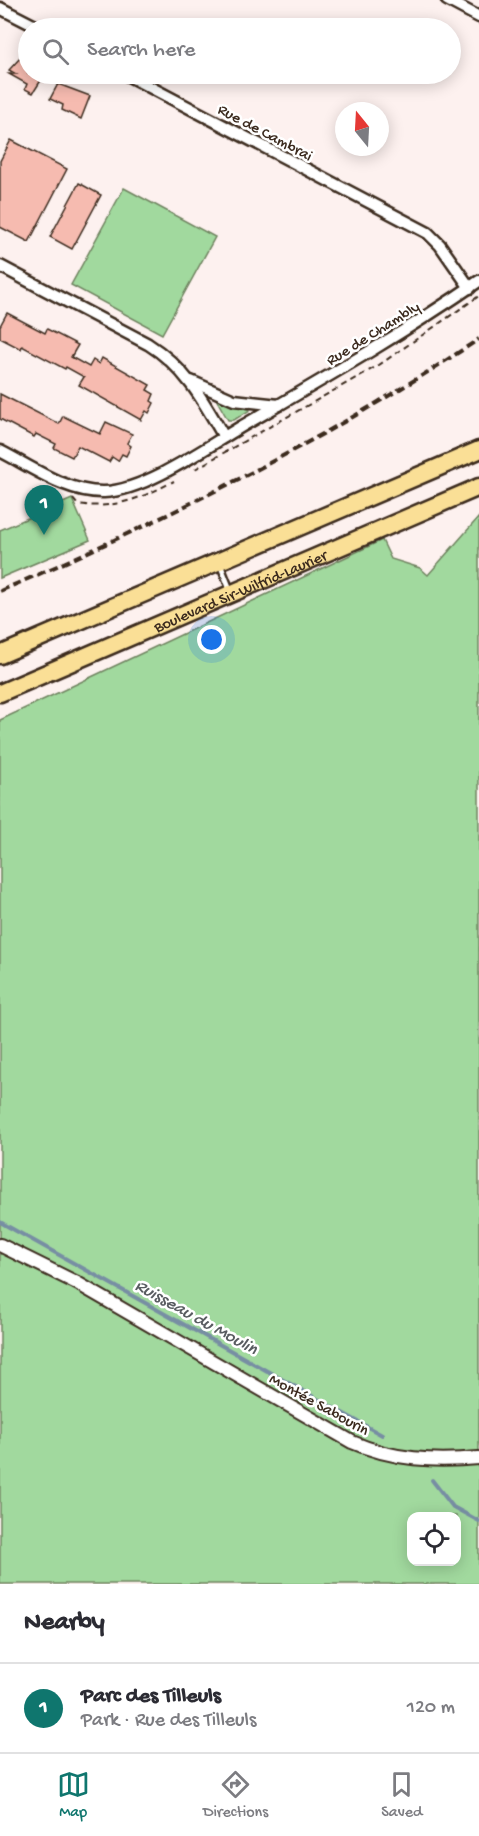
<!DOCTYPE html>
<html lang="en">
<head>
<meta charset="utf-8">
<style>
  body { margin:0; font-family:"Gochi Hand",sans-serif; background:#f7f7f7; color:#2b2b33 }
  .controls { position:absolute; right:18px; bottom:18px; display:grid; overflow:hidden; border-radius:12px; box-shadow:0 3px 15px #0003 }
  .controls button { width:54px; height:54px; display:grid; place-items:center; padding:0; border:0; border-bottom:2px solid #e1e1e2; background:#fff; color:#2b2b33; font:30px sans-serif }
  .compass { position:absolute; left:335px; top:102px; width:54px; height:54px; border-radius:50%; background:#fff; box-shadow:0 3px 15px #0003; rotate:342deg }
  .you { position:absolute; left:212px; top:640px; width:21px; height:21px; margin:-15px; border:4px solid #fff; border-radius:50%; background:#1a73e8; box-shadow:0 0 0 9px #1a73e833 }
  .badge { display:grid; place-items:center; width:39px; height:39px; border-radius:50%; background:#0f766e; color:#fff; font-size:20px; font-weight:700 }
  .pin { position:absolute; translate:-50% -50px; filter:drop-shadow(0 2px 3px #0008) }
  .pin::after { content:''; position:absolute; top:32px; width:21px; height:18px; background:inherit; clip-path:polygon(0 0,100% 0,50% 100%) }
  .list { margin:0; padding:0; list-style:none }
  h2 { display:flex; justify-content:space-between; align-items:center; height:78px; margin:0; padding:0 24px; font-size:26px }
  h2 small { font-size:20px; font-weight:400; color:#7c7c81 }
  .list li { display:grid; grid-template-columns:39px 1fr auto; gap:18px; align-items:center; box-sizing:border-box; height:90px; padding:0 24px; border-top:2px solid #e1e1e2 }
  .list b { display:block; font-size:22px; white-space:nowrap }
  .list p { margin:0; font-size:20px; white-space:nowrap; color:#7c7c81 }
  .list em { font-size:20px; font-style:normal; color:#7c7c81 }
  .icon { flex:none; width:33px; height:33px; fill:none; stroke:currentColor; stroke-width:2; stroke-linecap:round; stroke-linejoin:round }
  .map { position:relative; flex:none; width:479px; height:1584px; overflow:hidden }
  .search { position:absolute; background:#fff; box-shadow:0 3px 15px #0003; left:18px; right:18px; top:18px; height:66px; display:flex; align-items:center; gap:15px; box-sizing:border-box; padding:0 21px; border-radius:33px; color:#7c7c81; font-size:22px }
  .sheet { height:168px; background:#fff }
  nav { display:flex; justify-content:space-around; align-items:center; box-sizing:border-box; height:84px; border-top:2px solid #e1e1e2; background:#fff; font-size:16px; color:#7c7c81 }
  nav a { display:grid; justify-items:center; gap:3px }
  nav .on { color:#0f766e }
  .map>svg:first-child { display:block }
</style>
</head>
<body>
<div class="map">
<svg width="479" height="1584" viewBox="0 0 479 1584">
  <rect width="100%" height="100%" fill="#fdf1ef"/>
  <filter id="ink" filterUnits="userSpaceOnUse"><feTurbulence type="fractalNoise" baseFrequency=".0167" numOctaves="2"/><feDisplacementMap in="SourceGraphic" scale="12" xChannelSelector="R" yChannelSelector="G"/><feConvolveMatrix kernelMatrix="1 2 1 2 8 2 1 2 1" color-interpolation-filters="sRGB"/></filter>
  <g filter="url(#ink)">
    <g fill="#a1d99e" stroke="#6e825e" stroke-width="1.5" fill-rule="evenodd">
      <path d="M 124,188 L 215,237 L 162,334 L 71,285 Z"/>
      <path d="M 215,397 L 250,410 L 234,420 L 228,420 Z"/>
      <path d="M 72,499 L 90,540 L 0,578 L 0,530 Z"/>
      <path d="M 479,517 L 479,1584 L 0,1584 L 0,720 L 382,540 L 391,559 L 420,568 L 428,575 ZM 412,1516 L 456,1516 L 456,1562 L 412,1562 Z"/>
    </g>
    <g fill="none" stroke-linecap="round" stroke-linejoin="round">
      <g stroke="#778ea3" stroke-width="4">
        <path d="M 0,1222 L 382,1435"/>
        <path d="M 432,1480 L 453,1507 L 479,1521"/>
      </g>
    </g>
    <g fill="#f6bbb0" stroke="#3b2a1e" stroke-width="1.5">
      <path d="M 21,57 L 28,62 L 28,74 L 45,74 L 33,93 L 25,89 L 27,84 L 9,74 L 16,74 L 9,70 Z"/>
      <path d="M 58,84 L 90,96 L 81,119 L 62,110 L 63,105 L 50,99 Z"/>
      <path d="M 11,140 L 67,169 L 29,242 L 0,227 L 0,161 Z"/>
      <path d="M 79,183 L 101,195 L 72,249 L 50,237 Z"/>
      <path d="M 7,313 L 45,333 L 47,329 L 78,345 L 71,357 L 89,367 L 93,360 L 99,364 L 102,358 L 150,385 L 147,390 L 154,394 L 151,401 L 154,403 L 149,413 L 146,411 L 141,420 L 79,385 L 84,377 L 66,367 L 65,369 L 22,346 L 21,349 L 0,338 L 0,326 Z"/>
      <path d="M 0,394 L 59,424 L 63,416 L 100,434 L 106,422 L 132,434 L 127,443 L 131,446 L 126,456 L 122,454 L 118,461 L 112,457 L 109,462 L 78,446 L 72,457 L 54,448 L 56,444 L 36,434 L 34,437 L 0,419 Z"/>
    </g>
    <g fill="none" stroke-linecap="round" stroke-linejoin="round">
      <defs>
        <path id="service" d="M 220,564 L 231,592"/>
        <g id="minor">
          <path d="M 447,0 L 479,17"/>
          <path d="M 0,8 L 39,28"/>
          <path d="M 125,74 L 428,233 L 440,245 L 470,288"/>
          <path d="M 0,266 L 148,344 C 185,367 203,400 224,437"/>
          <path d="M 191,381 L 234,400 L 279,405"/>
          <path d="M 0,451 C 32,467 67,493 104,492 C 144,491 204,449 239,428 C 320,381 401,335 479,281"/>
        </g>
        <path id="tertiary" d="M 0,1245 L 77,1283 L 352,1442 C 393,1460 434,1462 479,1458"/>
        <g id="primary">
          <path d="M 0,655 L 479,450"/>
          <path id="s1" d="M 0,693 L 479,487"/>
        </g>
      </defs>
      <use href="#service" stroke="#3b2a1e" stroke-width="10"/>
      <use href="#minor" stroke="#3b2a1e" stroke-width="15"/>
      <use href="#tertiary" stroke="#3b2a1e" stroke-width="16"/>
      <use href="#primary" stroke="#3b2a1e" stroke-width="21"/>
      <g stroke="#3b2a1e" stroke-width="2" stroke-dasharray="6 4.5" stroke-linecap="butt">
        <path d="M 195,469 L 379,365 L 479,296"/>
        <path d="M 73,499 L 77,504 C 114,510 142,498 174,481"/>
      </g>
      <use href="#service" stroke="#fff" stroke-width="5"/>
      <use href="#minor" stroke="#fff" stroke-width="10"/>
      <use href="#tertiary" stroke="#fff" stroke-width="12"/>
      <use href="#primary" stroke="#fadf96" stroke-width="16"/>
      <path stroke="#3b2a1e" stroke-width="4" stroke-dasharray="9 4.5" stroke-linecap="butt" d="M 0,591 C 165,520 328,439 479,339"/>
    </g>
  </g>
  <g text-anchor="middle" stroke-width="5" stroke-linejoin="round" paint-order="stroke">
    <g font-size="16" fill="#3b2a1e" stroke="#fff">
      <text transform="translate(266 131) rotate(28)" y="6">Rue de Cambrai</text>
      <text transform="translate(372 332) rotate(-32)" y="6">Rue de Chambly</text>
      <text dy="6" stroke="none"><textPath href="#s1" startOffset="261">Boulevard Sir-Wilfrid-Laurier</textPath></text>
      <text transform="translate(320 1403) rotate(29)" y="6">Montée Sabourin</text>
    </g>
    <g font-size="18" font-style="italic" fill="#595c61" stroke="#fff">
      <text transform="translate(197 1316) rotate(29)" y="6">Ruisseau du Moulin</text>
    </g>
  </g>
</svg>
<div class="controls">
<button><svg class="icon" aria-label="locate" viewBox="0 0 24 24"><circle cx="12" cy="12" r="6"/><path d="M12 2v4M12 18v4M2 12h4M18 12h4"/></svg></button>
</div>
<svg class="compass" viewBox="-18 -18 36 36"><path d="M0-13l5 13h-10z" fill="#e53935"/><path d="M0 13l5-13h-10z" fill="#7c7c81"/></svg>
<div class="you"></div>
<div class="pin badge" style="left:44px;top:535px">1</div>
<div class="search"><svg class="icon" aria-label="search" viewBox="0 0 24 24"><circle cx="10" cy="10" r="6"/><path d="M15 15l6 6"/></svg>Search here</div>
</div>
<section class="sheet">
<h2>Nearby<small></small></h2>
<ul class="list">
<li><span class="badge">1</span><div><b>Parc des Tilleuls</b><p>Park · Rue des Tilleuls</p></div><em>120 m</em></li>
</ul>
</section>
<nav>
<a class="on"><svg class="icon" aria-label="map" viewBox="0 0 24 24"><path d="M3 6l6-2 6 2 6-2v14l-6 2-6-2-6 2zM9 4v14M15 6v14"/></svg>Map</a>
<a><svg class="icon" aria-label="directions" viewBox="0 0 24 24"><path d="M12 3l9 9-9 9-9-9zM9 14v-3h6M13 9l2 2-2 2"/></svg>Directions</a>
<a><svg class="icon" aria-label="saved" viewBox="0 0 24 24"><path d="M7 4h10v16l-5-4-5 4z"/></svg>Saved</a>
</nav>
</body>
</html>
